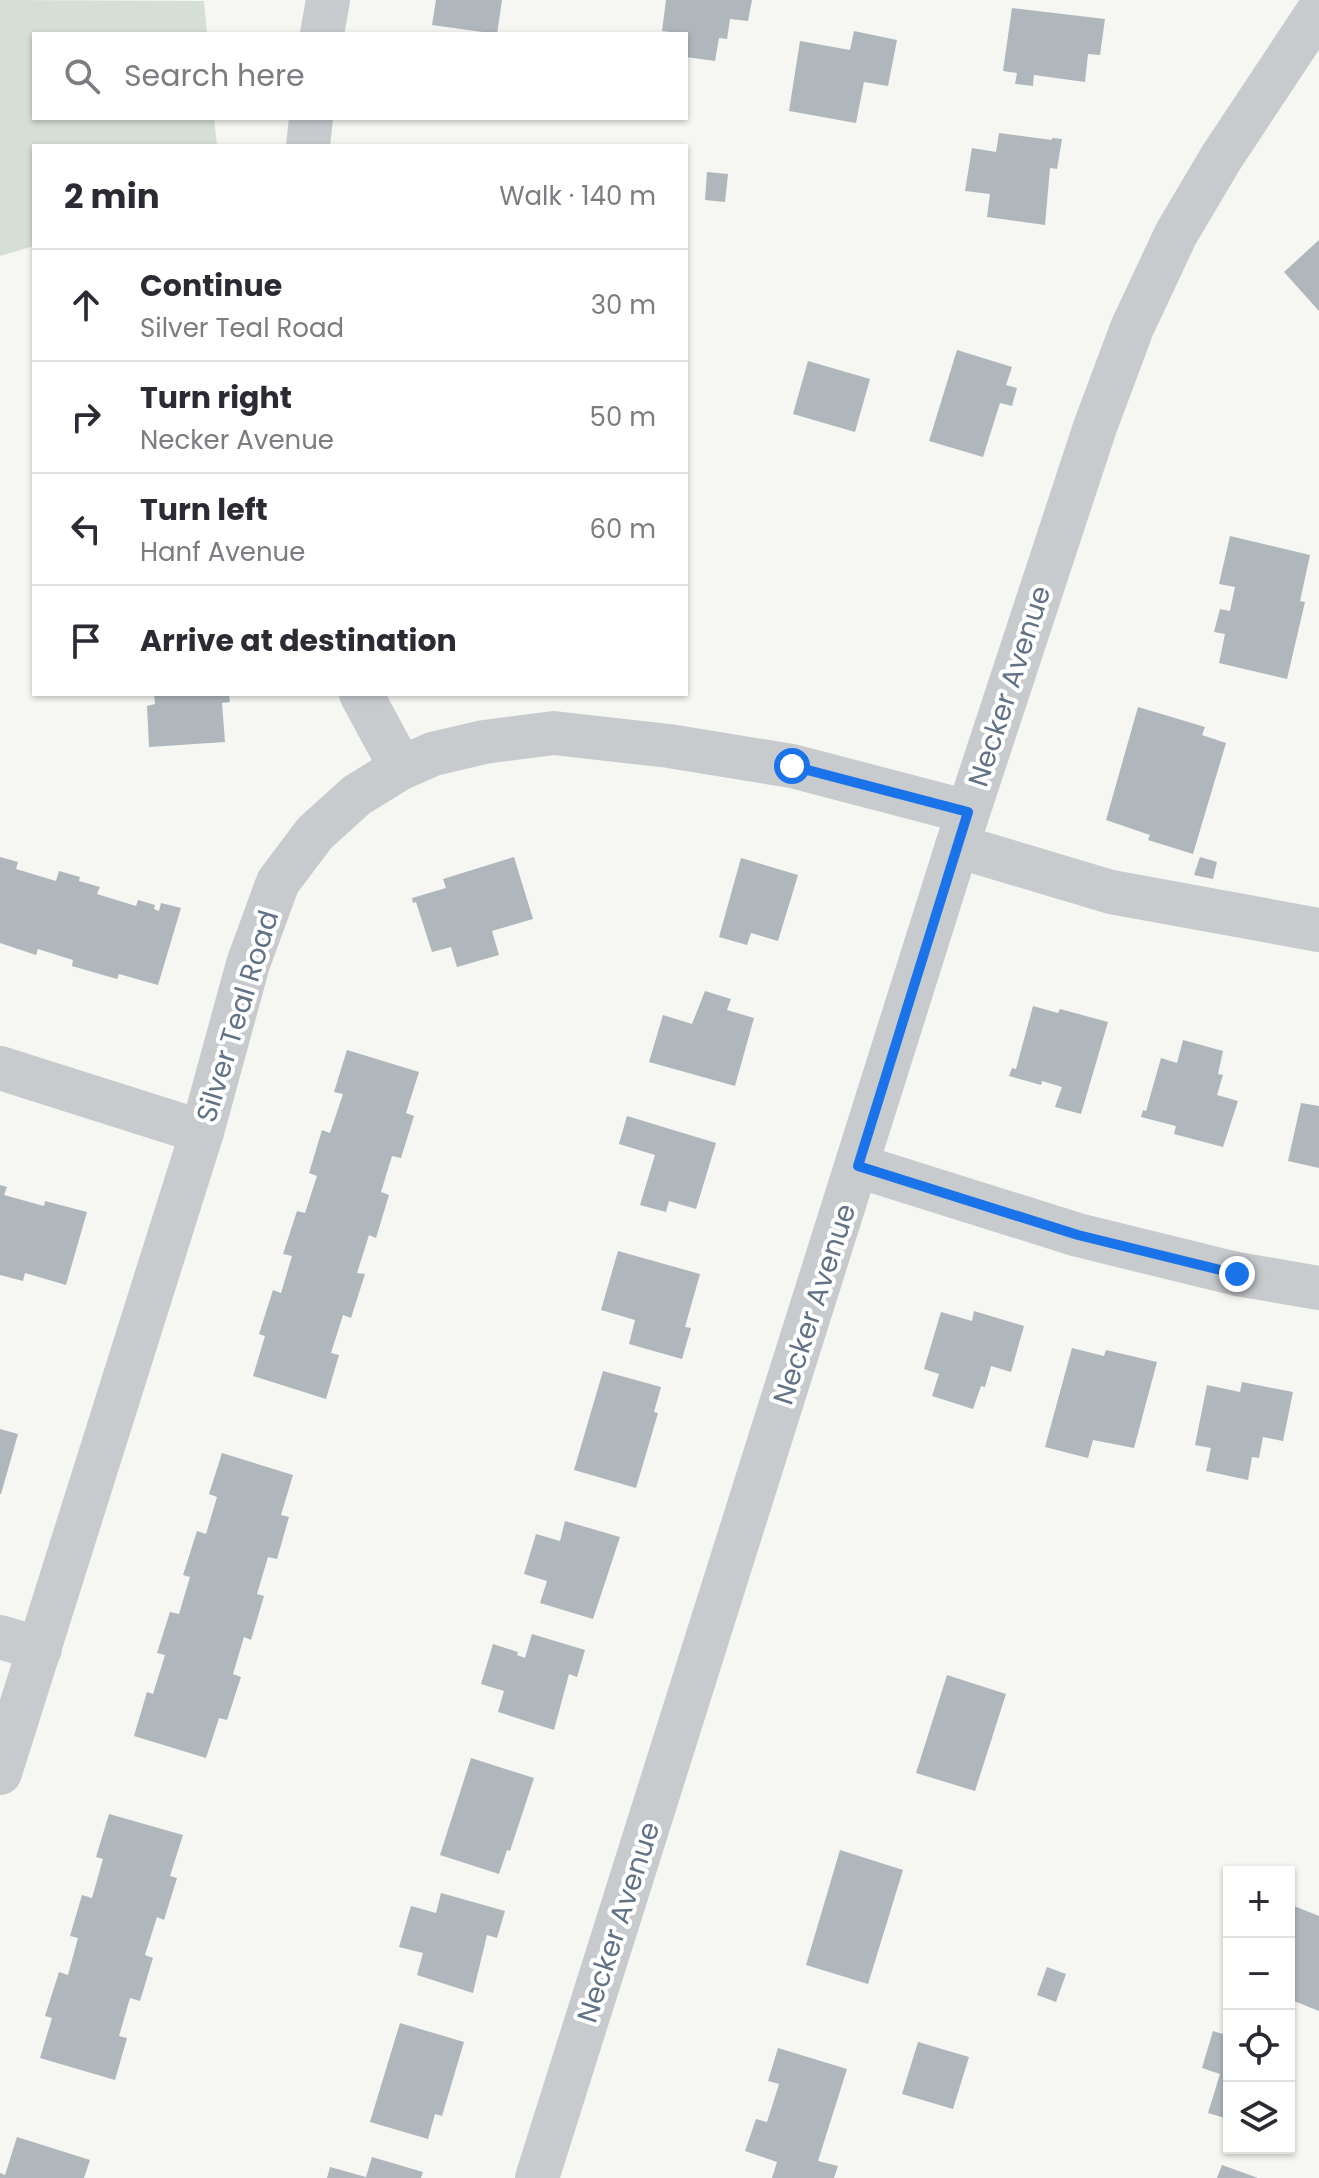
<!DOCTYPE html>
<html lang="en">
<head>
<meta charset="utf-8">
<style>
  body { margin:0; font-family:Poppins,sans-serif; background:#f2f2f3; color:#2b2b33 }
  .controls { position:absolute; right:24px; bottom:24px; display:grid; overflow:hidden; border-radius:0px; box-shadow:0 2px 6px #0004 }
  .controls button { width:72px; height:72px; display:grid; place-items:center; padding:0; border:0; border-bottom:2px solid #e1e1e2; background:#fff; color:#2b2b33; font:40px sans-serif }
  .stop { position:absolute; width:24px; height:24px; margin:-18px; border:6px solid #1a73e8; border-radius:50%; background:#fff }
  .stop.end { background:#1a73e8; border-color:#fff; box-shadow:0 2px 8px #0008 }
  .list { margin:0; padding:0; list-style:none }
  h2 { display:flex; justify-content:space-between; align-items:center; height:104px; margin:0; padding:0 32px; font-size:34px }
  h2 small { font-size:26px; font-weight:400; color:#7c7c81 }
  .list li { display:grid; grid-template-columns:52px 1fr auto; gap:24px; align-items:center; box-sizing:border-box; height:112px; padding:0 32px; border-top:2px solid #e1e1e2 }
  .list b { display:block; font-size:30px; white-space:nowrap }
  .list p { margin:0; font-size:26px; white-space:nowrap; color:#7c7c81 }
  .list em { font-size:26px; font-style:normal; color:#7c7c81 }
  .icon { flex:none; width:44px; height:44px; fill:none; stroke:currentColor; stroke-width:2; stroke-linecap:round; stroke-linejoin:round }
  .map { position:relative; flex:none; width:1319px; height:2178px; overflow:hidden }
  .search { position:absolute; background:#fff; box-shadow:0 2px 6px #0004; left:32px; top:32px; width:656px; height:88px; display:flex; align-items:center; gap:20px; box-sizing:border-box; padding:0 28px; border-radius:0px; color:#7c7c81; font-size:30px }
  .panel { position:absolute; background:#fff; box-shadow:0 2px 6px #0004; left:32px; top:144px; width:656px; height:552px; border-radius:0px }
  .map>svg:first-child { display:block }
</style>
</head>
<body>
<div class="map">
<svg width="1319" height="2178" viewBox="0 0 1319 2178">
  <rect width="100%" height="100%" fill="#f6f6f2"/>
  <path fill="#d6dfd3" d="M 0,0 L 204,1 L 207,34 L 34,34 L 34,118 L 214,118 L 217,146 L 34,146 L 34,246 L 0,256 Z"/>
  <g fill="#afb7bd">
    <path d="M 436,0 L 502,0 L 497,34 L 432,25 Z"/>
    <path d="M 666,0 L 752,0 L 748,21 L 730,19 L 727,39 L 719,38 L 715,61 L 686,57 L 686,34 L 662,31 Z"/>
    <path d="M 1012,8 L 1105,19 L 1100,55 L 1088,54 L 1085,82 L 1034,75 L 1033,86 L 1015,84 L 1017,73 L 1003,71 Z"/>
    <path d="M 854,31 L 897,40 L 888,86 L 864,82 L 856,123 L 789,111 L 800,41 L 850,50 Z"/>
    <path d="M 999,133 L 1052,140 L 1052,138 L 1062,139 L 1057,169 L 1050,168 L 1045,225 L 987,217 L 990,194 L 965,191 L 972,148 L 996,152 Z"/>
    <path d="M 707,172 L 728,174 L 725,202 L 705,200 Z"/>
    <path d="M 1319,240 L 1319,311 L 1284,272 Z"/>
    <path d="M 957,350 L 1012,367 L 1006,385 L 1017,388 L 1012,406 L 1000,403 L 983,457 L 929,441 Z"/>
    <path d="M 808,361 L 870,379 L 855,432 L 793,414 Z"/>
    <path d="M 1230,536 L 1310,555 L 1300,601 L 1305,602 L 1287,679 L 1219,663 L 1225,634 L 1214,632 L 1220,609 L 1230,611 L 1235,587 L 1219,584 Z"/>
    <path d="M 154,694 L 229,694 L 230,702 L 222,703 L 225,742 L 149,747 L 147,706 L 155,704 Z"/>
    <path d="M 1138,707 L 1205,727 L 1202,735 L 1226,743 L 1193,854 L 1148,840 L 1150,835 L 1106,820 Z"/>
    <path d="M 0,857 L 18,862 L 16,869 L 56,881 L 59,871 L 80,877 L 79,881 L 100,887 L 97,894 L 136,906 L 138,900 L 155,905 L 154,909 L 159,911 L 161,903 L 181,908 L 158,985 L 119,974 L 117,979 L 72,966 L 73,960 L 38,949 L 36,955 L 0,943 Z"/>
    <path d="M 514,857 L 533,919 L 492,931 L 499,955 L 457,967 L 451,947 L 432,952 L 416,902 L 413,903 L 412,898 L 446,888 L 443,879 Z"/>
    <path d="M 1200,857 L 1217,862 L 1213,879 L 1194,875 Z"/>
    <path d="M 741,858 L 798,875 L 778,941 L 751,933 L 747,945 L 719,937 Z"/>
    <path d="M 705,991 L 731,999 L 727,1010 L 754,1018 L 735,1086 L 649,1062 L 663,1015 L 692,1024 Z"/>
    <path d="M 1033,1006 L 1058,1013 L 1060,1009 L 1108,1022 L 1081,1114 L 1055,1107 L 1062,1087 L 1042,1081 L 1041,1085 L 1009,1076 L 1012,1068 L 1016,1069 Z"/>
    <path d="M 1183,1040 L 1223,1051 L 1218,1074 L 1223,1075 L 1217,1095 L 1238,1101 L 1223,1147 L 1174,1134 L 1176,1126 L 1141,1117 L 1143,1110 L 1146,1111 L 1161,1058 L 1177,1063 Z"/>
    <path d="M 347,1050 L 419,1072 L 406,1113 L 414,1116 L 401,1158 L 392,1156 L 381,1192 L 389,1195 L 376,1238 L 369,1235 L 357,1273 L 365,1274 L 351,1318 L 343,1315 L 331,1353 L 339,1355 L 326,1399 L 253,1376 L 265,1336 L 259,1334 L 273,1290 L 281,1293 L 292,1256 L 283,1254 L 297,1211 L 305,1213 L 317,1176 L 309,1173 L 322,1130 L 330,1133 L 343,1094 L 334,1092 Z"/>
    <path d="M 1301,1103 L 1319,1106 L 1319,1168 L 1288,1161 Z"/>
    <path d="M 627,1116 L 716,1143 L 696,1209 L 669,1201 L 666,1212 L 640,1205 L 655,1155 L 619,1144 Z"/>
    <path d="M 0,1185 L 7,1187 L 4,1195 L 44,1206 L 45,1201 L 87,1212 L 66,1285 L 25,1273 L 23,1281 L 0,1275 Z"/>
    <path d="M 618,1251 L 700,1274 L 685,1327 L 691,1328 L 682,1359 L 629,1344 L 635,1320 L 601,1310 Z"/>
    <path d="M 974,1311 L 1024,1326 L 1011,1372 L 991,1366 L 985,1387 L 981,1386 L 973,1409 L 932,1396 L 939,1374 L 924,1369 L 941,1312 L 972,1321 Z"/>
    <path d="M 1072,1348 L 1104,1356 L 1106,1350 L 1157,1362 L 1134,1448 L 1093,1440 L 1088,1458 L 1045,1447 Z"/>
    <path d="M 603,1371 L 661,1387 L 654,1412 L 658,1413 L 636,1488 L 574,1470 Z"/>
    <path d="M 1242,1382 L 1293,1392 L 1283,1441 L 1263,1437 L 1259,1458 L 1252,1457 L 1248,1480 L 1206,1471 L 1211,1448 L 1195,1445 L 1207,1385 L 1240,1392 Z"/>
    <path d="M 0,1429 L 18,1434 L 1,1494 L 0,1494 Z"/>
    <path d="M 222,1453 L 293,1475 L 281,1515 L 289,1517 L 277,1559 L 268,1557 L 257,1594 L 264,1596 L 251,1640 L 244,1637 L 233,1674 L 241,1677 L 227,1720 L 219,1718 L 206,1758 L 134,1736 L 147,1692 L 153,1694 L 165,1655 L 157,1653 L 170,1612 L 179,1614 L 190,1577 L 183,1575 L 197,1531 L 206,1534 L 217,1497 L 209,1494 Z"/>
    <path d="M 565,1521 L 620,1537 L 593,1619 L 540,1603 L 547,1581 L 524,1574 L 536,1534 L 560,1541 Z"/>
    <path d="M 532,1634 L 585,1650 L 577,1677 L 569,1674 L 554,1730 L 498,1712 L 504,1691 L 481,1684 L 493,1644 L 518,1652 L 517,1655 L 525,1658 Z"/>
    <path d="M 947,1675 L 1006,1694 L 975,1791 L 916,1773 Z"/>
    <path d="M 471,1758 L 534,1778 L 510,1851 L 507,1850 L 499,1874 L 440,1855 Z"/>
    <path d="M 109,1814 L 183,1835 L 170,1876 L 177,1878 L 164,1920 L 157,1917 L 145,1955 L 153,1958 L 140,2001 L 130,1998 L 119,2036 L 127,2038 L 115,2080 L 40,2058 L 52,2018 L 45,2016 L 59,1972 L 68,1975 L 78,1938 L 70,1936 L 82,1895 L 92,1898 L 103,1859 L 96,1857 Z"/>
    <path d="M 840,1850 L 903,1870 L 868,1984 L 806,1965 Z"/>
    <path d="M 441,1893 L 505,1911 L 497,1938 L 487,1935 L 473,1993 L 417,1975 L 423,1953 L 399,1947 L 411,1906 L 436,1913 Z"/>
    <path d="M 1289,1904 L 1319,1916 L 1319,2011 L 1289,1999 Z"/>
    <path d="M 1047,1967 L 1066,1974 L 1056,2002 L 1037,1995 Z"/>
    <path d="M 400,2023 L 464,2042 L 442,2116 L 435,2114 L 428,2139 L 370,2122 Z"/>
    <path d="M 1213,2031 L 1229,2036 L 1229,2119 L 1208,2113 L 1220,2074 L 1202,2068 Z"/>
    <path d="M 918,2042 L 969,2057 L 953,2109 L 902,2094 Z"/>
    <path d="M 778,2048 L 847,2069 L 818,2161 L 838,2166 L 834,2178 L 772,2178 L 777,2162 L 745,2151 L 756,2119 L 767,2122 L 779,2084 L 768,2081 Z"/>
    <path d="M 17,2137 L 90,2160 L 84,2178 L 0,2178 L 0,2173 L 5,2175 Z"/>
    <path d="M 372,2157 L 423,2172 L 421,2178 L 327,2178 L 330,2167 L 366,2177 Z"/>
    <path d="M 1222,2165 L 1258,2178 L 1217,2178 Z"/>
  </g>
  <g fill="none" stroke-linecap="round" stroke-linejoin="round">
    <g stroke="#c8cbce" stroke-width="44">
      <path d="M 322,34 L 328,0"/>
      <path d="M 308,146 L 311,118"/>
      <path d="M 361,694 L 401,768"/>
      <path d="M 957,846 L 1111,892 L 1319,930"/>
      <path d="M 0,1068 L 202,1132"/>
      <path d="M 858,1166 L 1078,1235 L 1237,1274 L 1319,1288"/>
      <path d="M 0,1637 L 40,1649"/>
      <path d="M 0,1773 L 202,1132 L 248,964 L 278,882 L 315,833 L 357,795 L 401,768 L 433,754 L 484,742 L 554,733 L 669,746 L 792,766 L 968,812"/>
      <path d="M 537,2178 L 957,846 L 1095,427 L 1132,328 L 1176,234 L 1221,158 L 1319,10"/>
    </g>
  </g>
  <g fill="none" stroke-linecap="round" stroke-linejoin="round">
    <path stroke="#1a73e8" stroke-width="10" d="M 792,766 L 968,812 L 858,1166 L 1078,1235 L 1237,1274"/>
  </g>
  <g text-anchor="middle" stroke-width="8" stroke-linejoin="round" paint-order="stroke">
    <g font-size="28" fill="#627386" stroke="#fff">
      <text transform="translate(1009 686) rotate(-72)" y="10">Necker Avenue</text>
      <text transform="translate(237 1016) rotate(-73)" y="10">Silver Teal Road</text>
      <text transform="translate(814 1304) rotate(-72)" y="10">Necker Avenue</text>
      <text transform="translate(618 1922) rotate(-72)" y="10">Necker Avenue</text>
    </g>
  </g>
</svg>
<div class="controls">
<button>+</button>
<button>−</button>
<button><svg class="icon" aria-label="locate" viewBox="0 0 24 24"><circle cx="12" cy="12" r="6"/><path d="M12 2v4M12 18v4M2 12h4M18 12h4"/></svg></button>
<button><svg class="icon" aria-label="layers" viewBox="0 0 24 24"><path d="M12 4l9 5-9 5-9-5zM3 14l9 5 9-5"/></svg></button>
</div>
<div class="stop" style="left:792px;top:766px"></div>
<div class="stop end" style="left:1237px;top:1274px"></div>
<div class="search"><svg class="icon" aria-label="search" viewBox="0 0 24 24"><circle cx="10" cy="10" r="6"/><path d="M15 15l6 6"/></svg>Search here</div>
<section class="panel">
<h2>2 min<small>Walk · 140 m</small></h2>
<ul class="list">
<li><svg class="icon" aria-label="ahead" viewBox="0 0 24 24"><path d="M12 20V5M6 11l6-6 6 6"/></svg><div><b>Continue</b><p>Silver Teal Road</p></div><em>30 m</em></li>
<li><svg class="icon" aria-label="right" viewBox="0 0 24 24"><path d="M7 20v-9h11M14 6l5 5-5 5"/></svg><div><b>Turn right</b><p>Necker Avenue</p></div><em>50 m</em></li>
<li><svg class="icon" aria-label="left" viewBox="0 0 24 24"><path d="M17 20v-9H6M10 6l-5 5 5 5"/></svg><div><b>Turn left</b><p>Hanf Avenue</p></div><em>60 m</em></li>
<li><svg class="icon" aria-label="arrive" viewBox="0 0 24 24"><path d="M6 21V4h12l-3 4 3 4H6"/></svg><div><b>Arrive at destination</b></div></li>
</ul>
</section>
</div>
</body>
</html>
